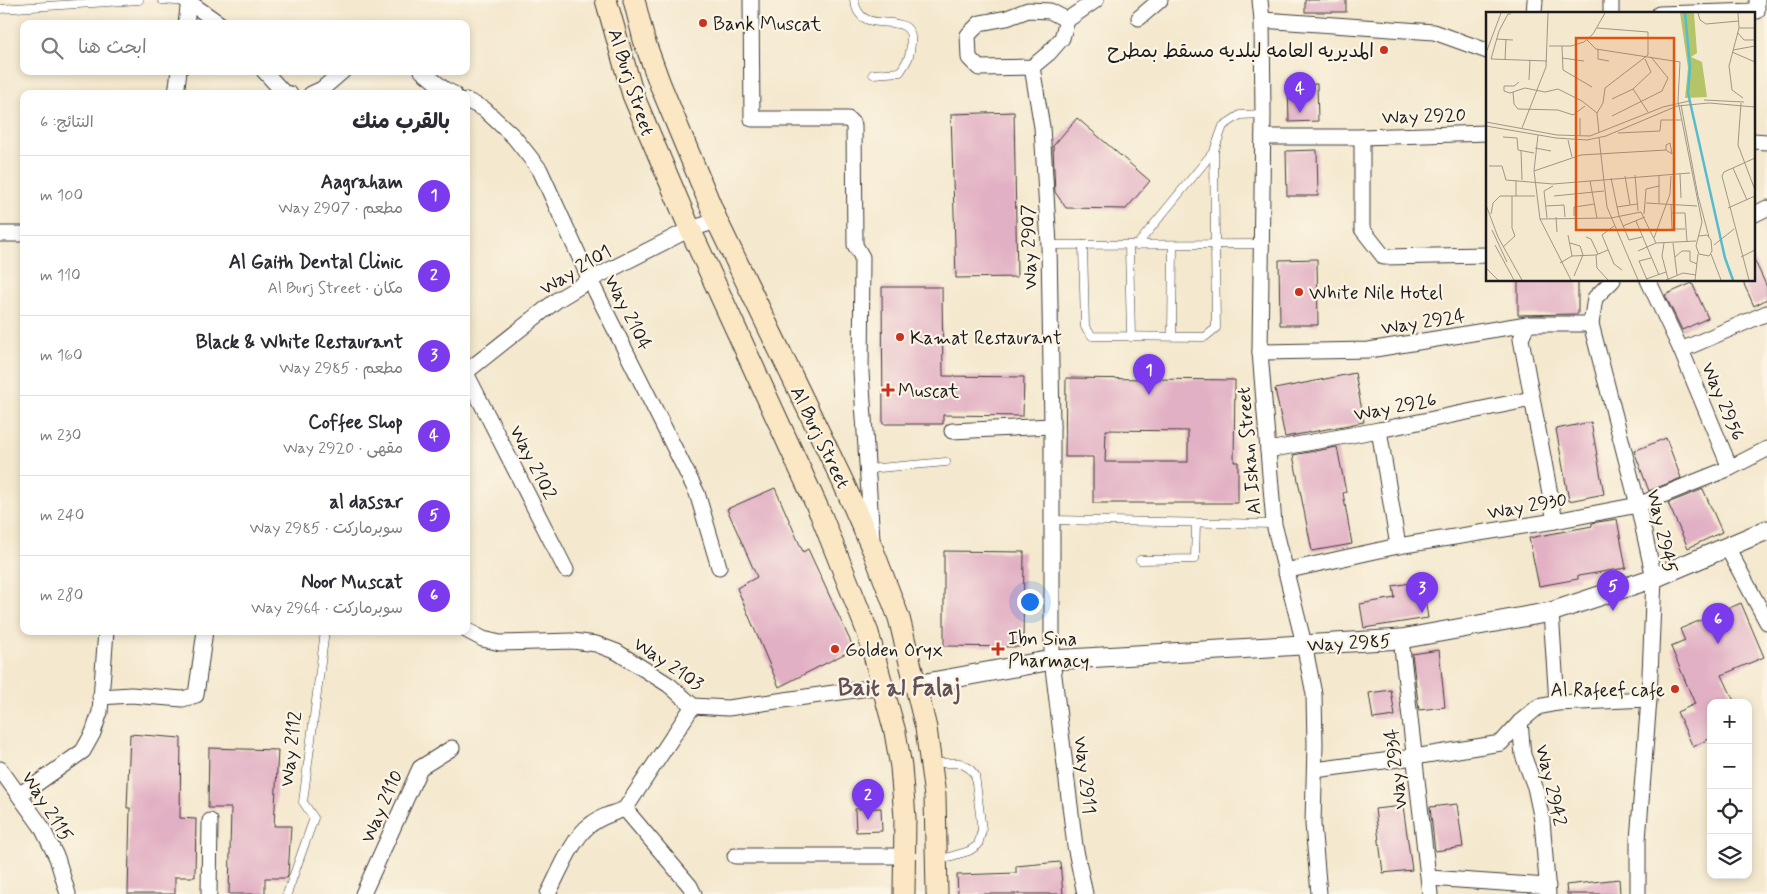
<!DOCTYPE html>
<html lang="ar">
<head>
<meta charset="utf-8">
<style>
  body { margin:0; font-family:Mynerve,"Playpen Sans Arabic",sans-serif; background:#f2f2f3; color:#2b2b33; direction:rtl }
  .controls { position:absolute; right:15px; bottom:15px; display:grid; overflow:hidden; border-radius:10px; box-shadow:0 2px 8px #0003 }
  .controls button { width:45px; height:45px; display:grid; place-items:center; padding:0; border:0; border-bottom:1px solid #e1e1e2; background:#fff; color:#2b2b33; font:25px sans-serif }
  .you { position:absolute; left:1029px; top:601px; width:18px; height:18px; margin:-12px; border:4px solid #fff; border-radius:50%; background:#1a73e8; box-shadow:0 0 0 8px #1a73e833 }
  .badge { display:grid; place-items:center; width:32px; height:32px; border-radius:50%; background:#7c3aed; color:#fff; font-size:16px; font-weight:700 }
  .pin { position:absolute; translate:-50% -41px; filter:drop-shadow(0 1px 2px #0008) }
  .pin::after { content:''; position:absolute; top:26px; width:18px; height:15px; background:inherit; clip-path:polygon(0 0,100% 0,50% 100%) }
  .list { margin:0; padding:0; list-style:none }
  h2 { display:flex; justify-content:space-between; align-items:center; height:65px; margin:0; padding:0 20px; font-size:21px }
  h2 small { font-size:16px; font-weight:400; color:#7c7c81 }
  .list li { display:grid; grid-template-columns:32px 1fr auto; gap:15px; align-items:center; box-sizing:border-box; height:80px; padding:0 20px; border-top:1px solid #e1e1e2 }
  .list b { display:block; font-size:19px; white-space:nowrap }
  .list p { margin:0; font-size:16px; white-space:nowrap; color:#7c7c81 }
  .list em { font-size:16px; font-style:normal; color:#7c7c81 }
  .icon { flex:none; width:28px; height:28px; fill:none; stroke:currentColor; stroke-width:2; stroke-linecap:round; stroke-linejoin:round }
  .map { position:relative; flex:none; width:1767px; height:894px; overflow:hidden; direction:ltr }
  .search { position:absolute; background:#fff; box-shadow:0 2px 8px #0003; left:20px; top:20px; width:450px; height:55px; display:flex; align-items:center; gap:12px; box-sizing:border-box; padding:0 18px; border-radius:10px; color:#7c7c81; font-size:19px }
  .panel { position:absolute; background:#fff; box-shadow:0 2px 8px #0003; left:20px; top:90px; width:450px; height:545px; border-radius:10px; direction:rtl }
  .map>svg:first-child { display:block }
</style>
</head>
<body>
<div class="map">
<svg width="1767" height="894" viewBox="0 0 1767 894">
  <rect width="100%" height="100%" fill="#fcf5e5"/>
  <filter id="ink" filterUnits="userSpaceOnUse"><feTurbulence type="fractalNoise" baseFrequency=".02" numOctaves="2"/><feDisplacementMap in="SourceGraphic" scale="10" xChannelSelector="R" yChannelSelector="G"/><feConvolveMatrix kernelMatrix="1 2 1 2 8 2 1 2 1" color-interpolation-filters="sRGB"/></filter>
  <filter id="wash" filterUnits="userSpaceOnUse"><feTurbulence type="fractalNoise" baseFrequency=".0096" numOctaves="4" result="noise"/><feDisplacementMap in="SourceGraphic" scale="20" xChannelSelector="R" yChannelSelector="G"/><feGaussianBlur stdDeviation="1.12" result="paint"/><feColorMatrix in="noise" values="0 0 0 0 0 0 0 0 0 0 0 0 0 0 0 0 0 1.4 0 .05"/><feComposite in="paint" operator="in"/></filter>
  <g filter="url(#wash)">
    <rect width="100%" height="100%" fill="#f4e8ce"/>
    <g id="blocks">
      <g fill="#e2b0c4" fill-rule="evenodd">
        <rect x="1305" y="0" width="41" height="12"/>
        <path d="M 1317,84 L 1318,121 L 1289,122 L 1288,85 Z"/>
        <path d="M 1014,112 L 1017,277 L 956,278 L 951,114 Z"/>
        <path d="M 1077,118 L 1150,181 L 1126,209 L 1066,208 L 1055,192 L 1053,146 Z"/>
        <path d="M 1317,150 L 1318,196 L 1287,196 L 1286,151 Z"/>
        <path d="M 1753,257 L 1767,287 L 1767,299 L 1754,306 L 1742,280 L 1753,280 Z"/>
        <path d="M 1317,259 L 1318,325 L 1280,325 L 1279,260 Z"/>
        <path d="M 1518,280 L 1578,280 L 1578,314 L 1518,315 Z"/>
        <path d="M 1692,283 L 1708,318 L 1682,330 L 1665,295 Z"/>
        <path d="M 882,287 L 942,287 L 943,376 L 1024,377 L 1023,416 L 943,415 L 943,424 L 883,424 Z"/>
        <path d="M 1355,373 L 1364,422 L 1285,437 L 1275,389 Z"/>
        <path d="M 1066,378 L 1235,380 L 1234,462 L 1238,462 L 1238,503 L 1093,503 L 1093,457 L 1065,457 ZM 1106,430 L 1188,431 L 1188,462 L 1105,462 Z"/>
        <path d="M 1591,422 L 1604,494 L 1569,501 L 1556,429 Z"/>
        <path d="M 1666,438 L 1681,478 L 1649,491 L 1634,451 Z"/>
        <path d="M 1337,447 L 1346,492 L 1343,493 L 1352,544 L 1312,551 L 1293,455 Z"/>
        <path d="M 775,488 L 803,552 L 808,549 L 854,649 L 779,687 L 737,588 L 757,577 L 727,509 Z"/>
        <path d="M 1703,489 L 1722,532 L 1688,548 L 1668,503 Z"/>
        <path d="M 1617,519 L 1626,568 L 1578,576 L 1578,579 L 1539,586 L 1529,538 L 1592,526 L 1592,523 Z"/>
        <path d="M 944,551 L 1024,552 L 1023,647 L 944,646 Z"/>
        <path d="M 1422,581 L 1428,618 L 1364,628 L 1360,604 L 1395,598 L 1393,586 Z"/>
        <path d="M 1741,603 L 1764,657 L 1722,675 L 1735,703 L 1711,703 L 1711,738 L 1693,747 L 1677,712 L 1695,704 L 1671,647 L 1685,641 L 1680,629 Z"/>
        <path d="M 1439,650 L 1445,707 L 1419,710 L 1412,654 Z"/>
        <path d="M 1391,690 L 1395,716 L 1373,719 L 1369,693 Z"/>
        <path d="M 130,734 L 181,738 L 180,818 L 196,819 L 195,877 L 175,877 L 175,894 L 128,894 L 130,808 L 127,808 Z"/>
        <path d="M 209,748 L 278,750 L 274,826 L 291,826 L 288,875 L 287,878 L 265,878 L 265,894 L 229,894 L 231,808 L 208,808 Z"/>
        <path d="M 1457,804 L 1463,847 L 1435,851 L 1430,807 Z"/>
        <path d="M 1403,806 L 1412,870 L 1383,873 L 1375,809 Z"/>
        <path d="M 881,808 L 882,831 L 856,832 L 855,809 Z"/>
        <path d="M 1060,862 L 1063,894 L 958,894 L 957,875 L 1016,873 L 1016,866 Z"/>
        <path d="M 1619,879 L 1620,894 L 1567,894 L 1566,885 Z"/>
      </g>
    </g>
  </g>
  <g filter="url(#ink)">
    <use href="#blocks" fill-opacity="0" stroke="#3c3b37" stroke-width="1"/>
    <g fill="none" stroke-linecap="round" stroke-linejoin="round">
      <defs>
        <g id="service">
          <path d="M 162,0 L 189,2"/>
          <path d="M 854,0 C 856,8 858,15 866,19 C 881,27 914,15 911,43 C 910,57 908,60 900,72 L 873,74"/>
          <path d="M 0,9 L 139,0"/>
          <path d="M 1049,245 L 1261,244"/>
          <path d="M 1083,245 L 1085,327 L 1092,336 L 1205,337 L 1216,328 L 1214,151"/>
          <path d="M 1129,245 L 1131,337"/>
          <path d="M 1137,245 L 1214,151 L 1223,126 L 1240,115 L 1263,114"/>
          <path d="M 1172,335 L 1173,245"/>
          <path d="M 868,469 L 946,462"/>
          <path d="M 1052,520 L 1274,524"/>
          <path d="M 1140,560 L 1195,559 L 1196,523"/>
          <path d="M 932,763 L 960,763 L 969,768 L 975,775 L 982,830 L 978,845 L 969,851 L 939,860"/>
          <path d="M 287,894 L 314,818 L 303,802 L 325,631"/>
        </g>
        <g id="minor">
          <path d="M 751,0 L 752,119 L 848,119 L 854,125 L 855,245 L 862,257 L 861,372 L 872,539"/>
          <path d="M 1260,0 L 1262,20 L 1263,114 L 1260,352 L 1274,524 L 1304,644 L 1314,694 L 1315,744 L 1313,824 L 1319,894"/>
          <path d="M 1611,0 L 1611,14"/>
          <path d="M 189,2 L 220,24"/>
          <path d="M 1028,10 L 1050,11 L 1067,20 L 1062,38 L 1049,53 L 1032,67 L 979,68 L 969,58 L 968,35 L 980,23 L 1007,18 Z"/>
          <path d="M 1534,14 L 1535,0"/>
          <path d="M 1659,14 L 1757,11 L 1757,0"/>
          <path d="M 1139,18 L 1160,0"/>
          <path d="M 1067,20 L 1096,0"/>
          <path d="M 1262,20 L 1434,32 L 1487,51"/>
          <path d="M 186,24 L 189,0"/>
          <path d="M 1032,67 L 1042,127 L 1049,245 L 1052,426 L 1052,660 L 1075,846 L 1085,894"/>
          <path d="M 264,71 L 284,93 L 290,94"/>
          <path d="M 422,71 L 444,89 L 454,94"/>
          <path d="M 176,94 L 179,71"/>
          <path d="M 311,94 L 322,89 L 343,71"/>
          <path d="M 466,100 L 484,109 L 514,137 L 540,170 L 590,280 L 697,493 L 719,567"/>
          <path d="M 1263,137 L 1362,137 L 1487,133"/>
          <path d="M 1362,137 L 1362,229 L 1384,257 L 1487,255"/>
          <path d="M 1753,141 L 1767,142"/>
          <path d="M 1753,215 L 1767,208"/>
          <path d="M 0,234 L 24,234"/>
          <path d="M 1613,280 L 1595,298 L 1591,324 L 1638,505 L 1654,578 L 1649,699 L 1638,840 L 1638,894"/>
          <path d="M 1648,280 L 1681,350 L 1730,468"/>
          <path d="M 1527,324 L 1521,339 L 1524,355 L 1555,521"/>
          <path d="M 1681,350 L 1767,313"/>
          <path d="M 1260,352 L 1369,350 L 1527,324 L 1591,324"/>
          <path d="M 466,372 L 557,300 L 590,280 L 690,229 L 717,221"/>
          <path d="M 466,373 L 566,570"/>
          <path d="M 1379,430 L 1398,546"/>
          <path d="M 952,431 L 1052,426"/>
          <path d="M 1268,450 L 1379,430 L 1531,399"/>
          <path d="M 1727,547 L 1767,622"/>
          <path d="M 1285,571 L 1398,546 L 1555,521 L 1638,505 L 1730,468 L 1767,449"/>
          <path d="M 1551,612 L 1557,703"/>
          <path d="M 466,630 L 483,639 L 500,643 L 573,641 L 596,644 L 617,652 L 669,685 L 693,706 L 728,708 L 883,686"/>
          <path d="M 1401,639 L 1430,894"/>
          <path d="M 100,697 L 131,695 L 183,699 L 196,695 L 205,631"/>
          <path d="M 1520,722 L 1523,755 L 1535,787 L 1542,820 L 1548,894"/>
          <path d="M 0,769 L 41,826 L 57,858 L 68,894"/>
          <path d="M 1315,770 L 1414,757 L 1501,743 L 1520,722 L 1538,707 L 1557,703 L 1649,699"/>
          <path d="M 19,794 L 35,785 L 83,751 L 93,733 L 100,712 L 106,631"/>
          <path d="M 625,809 L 693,706"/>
          <path d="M 625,809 L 690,886 L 694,894"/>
          <path d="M 735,856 L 905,856"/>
          <path d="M 1429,878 L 1548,886"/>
          <path d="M 209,894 L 210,821"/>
          <path d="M 363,894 L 420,768 L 452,748"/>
          <path d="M 548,894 C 558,875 573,837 590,825 C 600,817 613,813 625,809"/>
        </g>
        <path id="tertiary" d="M 916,685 L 1052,660 L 1401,639 L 1551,612 L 1654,578 L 1767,530"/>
        <g id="secondary">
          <path d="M 606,0 L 633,95 L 690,229 L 821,515 L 868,633 L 895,732 L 901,767 L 905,818 L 904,894"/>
          <path d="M 634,0 L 644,40 L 660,84 L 717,221 L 843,482 L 873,550 L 899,618 L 926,728 L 935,796 L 937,894"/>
        </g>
      </defs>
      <use href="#service" stroke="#3c3b37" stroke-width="9"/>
      <use href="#minor" stroke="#3c3b37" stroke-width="17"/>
      <use href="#tertiary" stroke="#3c3b37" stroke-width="21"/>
      <use href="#secondary" stroke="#3c3b37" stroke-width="23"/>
      <use href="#service" stroke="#fff" stroke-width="8"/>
      <use href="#minor" stroke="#fff" stroke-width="15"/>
      <use href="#tertiary" stroke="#fff" stroke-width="19"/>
      <use href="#secondary" stroke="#fbe7c3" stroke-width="21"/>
    </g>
  </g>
  <g fill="#c8321e" stroke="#fcf5e5" stroke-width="2">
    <circle cx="703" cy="23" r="5"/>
    <circle cx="1384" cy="50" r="5"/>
    <circle cx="1299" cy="292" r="5"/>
    <circle cx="900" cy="337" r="5"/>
    <path d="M885.5 382.5h5v5h5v5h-5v5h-5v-5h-5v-5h5z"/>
    <circle cx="835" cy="649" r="5"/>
    <path d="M995.5 641.5h5v5h5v5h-5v5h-5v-5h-5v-5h5z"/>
    <circle cx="1675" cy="689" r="5"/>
  </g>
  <g text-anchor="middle" stroke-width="4.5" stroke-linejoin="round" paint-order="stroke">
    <g font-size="19" fill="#1c1c1c" stroke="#fcf5e5" text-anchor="start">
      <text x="713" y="30">Bank Muscat</text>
      <text x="1374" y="57" text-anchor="end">المديريه العامه لبلديه مسقط بمطرح</text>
      <text x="1309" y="299">White Nile Hotel</text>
      <text x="910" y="344">Kamat Restaurant</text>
      <text x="898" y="397">Muscat</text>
      <text x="1008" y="645">Ibn Sina<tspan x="1008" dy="22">Pharmacy</tspan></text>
      <text x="845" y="656">Golden Oryx</text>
      <text x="1665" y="696" text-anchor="end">Al Rafeef cafe</text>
    </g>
    <g font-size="19" fill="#1c1c1c" stroke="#fcf5e5">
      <text transform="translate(632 82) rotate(72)" y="7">Al Burj Street</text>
      <text transform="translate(1424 115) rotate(-2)" y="7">Way 2920</text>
      <text transform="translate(1028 247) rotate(-92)" y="7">Way 2907</text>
      <text transform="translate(575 269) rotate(-31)" y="7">Way 2101</text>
      <text transform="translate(629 312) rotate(63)" y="7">Way 2104</text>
      <text transform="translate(1423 321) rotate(-9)" y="7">Way 2924</text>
      <text transform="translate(1724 401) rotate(67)" y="7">Way 2956</text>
      <text transform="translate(1395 406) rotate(-11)" y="7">Way 2926</text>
      <text transform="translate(821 437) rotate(64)" y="7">Al Burj Street</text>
      <text transform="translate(1248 451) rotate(-95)" y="7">Al Iskan Street</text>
      <text transform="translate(534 462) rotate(63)" y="7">Way 2102</text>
      <text transform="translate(1527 505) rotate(-10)" y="7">Way 2930</text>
      <text transform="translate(1663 531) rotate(78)" y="7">Way 2945</text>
      <text transform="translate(1349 642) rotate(-3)" y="7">Way 2985</text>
      <text transform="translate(669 663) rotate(34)" y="7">Way 2103</text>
      <text transform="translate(290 749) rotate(-83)" y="7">Way 2112</text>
      <text transform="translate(1395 769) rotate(-97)" y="7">Way 2934</text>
      <text transform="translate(1086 775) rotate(83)" y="7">Way 2911</text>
      <text transform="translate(1552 785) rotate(77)" y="7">Way 2942</text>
      <text transform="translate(48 806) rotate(58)" y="7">Way 2115</text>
      <text transform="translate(381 806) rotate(-66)" y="7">Way 2110</text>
    </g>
    <g font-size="24" font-weight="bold" fill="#615057" stroke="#fcf5e5">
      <text x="899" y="695">Bait al Falaj</text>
    </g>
  </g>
  <g transform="translate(1486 12)">
    <rect width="269" height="269" fill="#f4e8ce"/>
    <path d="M 194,1 L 208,1 L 211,41 L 205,45 L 216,50 L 221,85 L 199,86 L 202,56 Z" fill="#b4c467"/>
    <path fill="none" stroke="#54bbd1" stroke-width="2.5" d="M 199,1 L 204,55 L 202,81 L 239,246 L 247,268"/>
    <path fill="none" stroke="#9e9687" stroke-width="1" d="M 212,1 L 214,8 L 220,12 L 253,9M 252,1 L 253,16 L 243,54 L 246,78 L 257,86M 25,2 L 22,2 L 13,19 L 5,47 L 61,49M 111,16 L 162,20 L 162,43M 253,16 L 269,16M 252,21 L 258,28 L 269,28M 10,27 L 27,28M 101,28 L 110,37 L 194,50 L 192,89 L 216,210 L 210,234 L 213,242 L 223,244 L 226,239 L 225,228 L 221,223 L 213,224M 63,34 L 85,34 L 98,30 L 107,22 L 119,1M 76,34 L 77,58 L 106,75M 112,37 L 112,47 L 123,49M 247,38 L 269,34M 246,40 L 269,50M 0,41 L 15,1M 76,46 L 98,49M 19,48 L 20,27M 43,68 L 44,48M 33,70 L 28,74 L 18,74 L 18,79 L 24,81 L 39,76 L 59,80 L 72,77 L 96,89 L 111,101M 147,77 L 162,100M 27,80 L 28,92 L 32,97 L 72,98 L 87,103 L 99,94M 126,87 L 147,77 L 165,60 L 159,47M 218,88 L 258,90M 255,91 L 252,133 L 269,178M 195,93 L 212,184 L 223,225M 126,104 L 176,79 L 182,66 L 165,45M 0,110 L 71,123 L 104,124 L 177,95 L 203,89M 0,114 L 70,126 L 101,128 L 120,124 L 191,94 L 223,91 L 269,95M 36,116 L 60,55 L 62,1M 113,121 L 111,101 L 117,91 L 119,76 L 162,43M 132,121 L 174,119 L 175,108 L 195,108M 52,123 L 48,159 L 54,207 L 85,268M 94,123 L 94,106M 17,125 L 31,126 L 32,138 L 48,141M 113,126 L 121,195 L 152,268M 82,128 L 86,145M 49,136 L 65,139M 35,138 L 36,168M 3,154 L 16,154 L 20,168 L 67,172 L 204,161M 247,156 L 261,188M 48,159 L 95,143 L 180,138 L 186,142 L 184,131 L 180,133 L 180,138M 194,162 L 195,186M 149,163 L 152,199M 173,163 L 173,191M 139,164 L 144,193M 125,166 L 133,204 L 143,228 L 156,225M 30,168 L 30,184M 104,169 L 111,206M 68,184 L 118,179M 160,191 L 211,194M 0,193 L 12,225 L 36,268M 185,193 L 186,217 L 199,217M 60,194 L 78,193 L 79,205M 131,195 L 151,192M 242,196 L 269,184M 186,201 L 199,201 L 201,230M 5,202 L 7,191 L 14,184 L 49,184M 158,202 L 160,177 L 173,174M 88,204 L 88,195 L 109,192M 70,205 L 71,220M 61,206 L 58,179 L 67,174M 54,207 L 125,206 L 155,200 L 170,231M 150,209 L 173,263M 128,214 L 116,223 L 128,252 L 136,258M 137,214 L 159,205M 6,218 L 21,250M 82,223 L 86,244M 100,225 L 105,227 L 112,242M 168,226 L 184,182 L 185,164M 84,231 L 94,234 L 97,243 L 88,264M 178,231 L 176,244 L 182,267M 187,231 L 191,263M 9,233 L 28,268M 228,233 L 248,217M 17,235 L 29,224 L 26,216 L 26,184M 152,239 L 170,231 L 210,229M 225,242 L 235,268M 110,243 L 111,256 L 122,268M 189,245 L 196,239 L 204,239 L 204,249 L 211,252M 255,245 L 269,238M 74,251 L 86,244 L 110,243 L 122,238M 0,256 L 12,268M 160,267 L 180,260M 161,268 L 153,249 L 165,246M 180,268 L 197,261 L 210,263M 209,268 L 212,242M 263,268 L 236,164 L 238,160 L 269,146"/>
    <path fill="#de560d" fill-opacity="0.15" stroke="#de560d" stroke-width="2.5" d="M 90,26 L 188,26 L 188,218 L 90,218 Z"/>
    <rect width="269" height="269" fill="none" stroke="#1c1c1c" stroke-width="2.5"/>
  </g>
</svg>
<div class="controls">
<button>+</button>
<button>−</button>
<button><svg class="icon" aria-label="locate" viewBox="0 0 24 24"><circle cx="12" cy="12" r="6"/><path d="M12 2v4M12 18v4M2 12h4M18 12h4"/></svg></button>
<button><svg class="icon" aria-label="layers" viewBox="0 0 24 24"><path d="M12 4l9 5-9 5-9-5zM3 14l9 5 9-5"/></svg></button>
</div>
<div class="you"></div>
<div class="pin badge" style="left:1149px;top:395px">1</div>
<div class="pin badge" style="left:868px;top:820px">2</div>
<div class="pin badge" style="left:1422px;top:613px">3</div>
<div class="pin badge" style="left:1300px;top:113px">4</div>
<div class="pin badge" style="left:1613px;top:611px">5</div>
<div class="pin badge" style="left:1718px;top:644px">6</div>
<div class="search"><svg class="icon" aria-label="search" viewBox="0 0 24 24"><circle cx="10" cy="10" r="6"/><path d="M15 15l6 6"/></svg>ابحث هنا</div>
<section class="panel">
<h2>بالقرب منك<small>النتائج: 6</small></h2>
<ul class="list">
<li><span class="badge">1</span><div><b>Aagraham</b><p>مطعم · Way 2907</p></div><em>100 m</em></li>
<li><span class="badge">2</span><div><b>Al Gaith Dental Clinic</b><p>مكان · Al Burj Street</p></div><em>110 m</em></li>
<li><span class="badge">3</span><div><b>Black &amp; White Restaurant</b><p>مطعم · Way 2985</p></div><em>160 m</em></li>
<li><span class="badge">4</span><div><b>Coffee Shop</b><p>مقهى · Way 2920</p></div><em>230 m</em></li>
<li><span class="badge">5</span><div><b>al dassar</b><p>سوبرماركت · Way 2985</p></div><em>240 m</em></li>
<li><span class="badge">6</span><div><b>Noor Muscat</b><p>سوبرماركت · Way 2964</p></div><em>280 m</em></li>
</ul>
</section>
</div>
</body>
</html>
